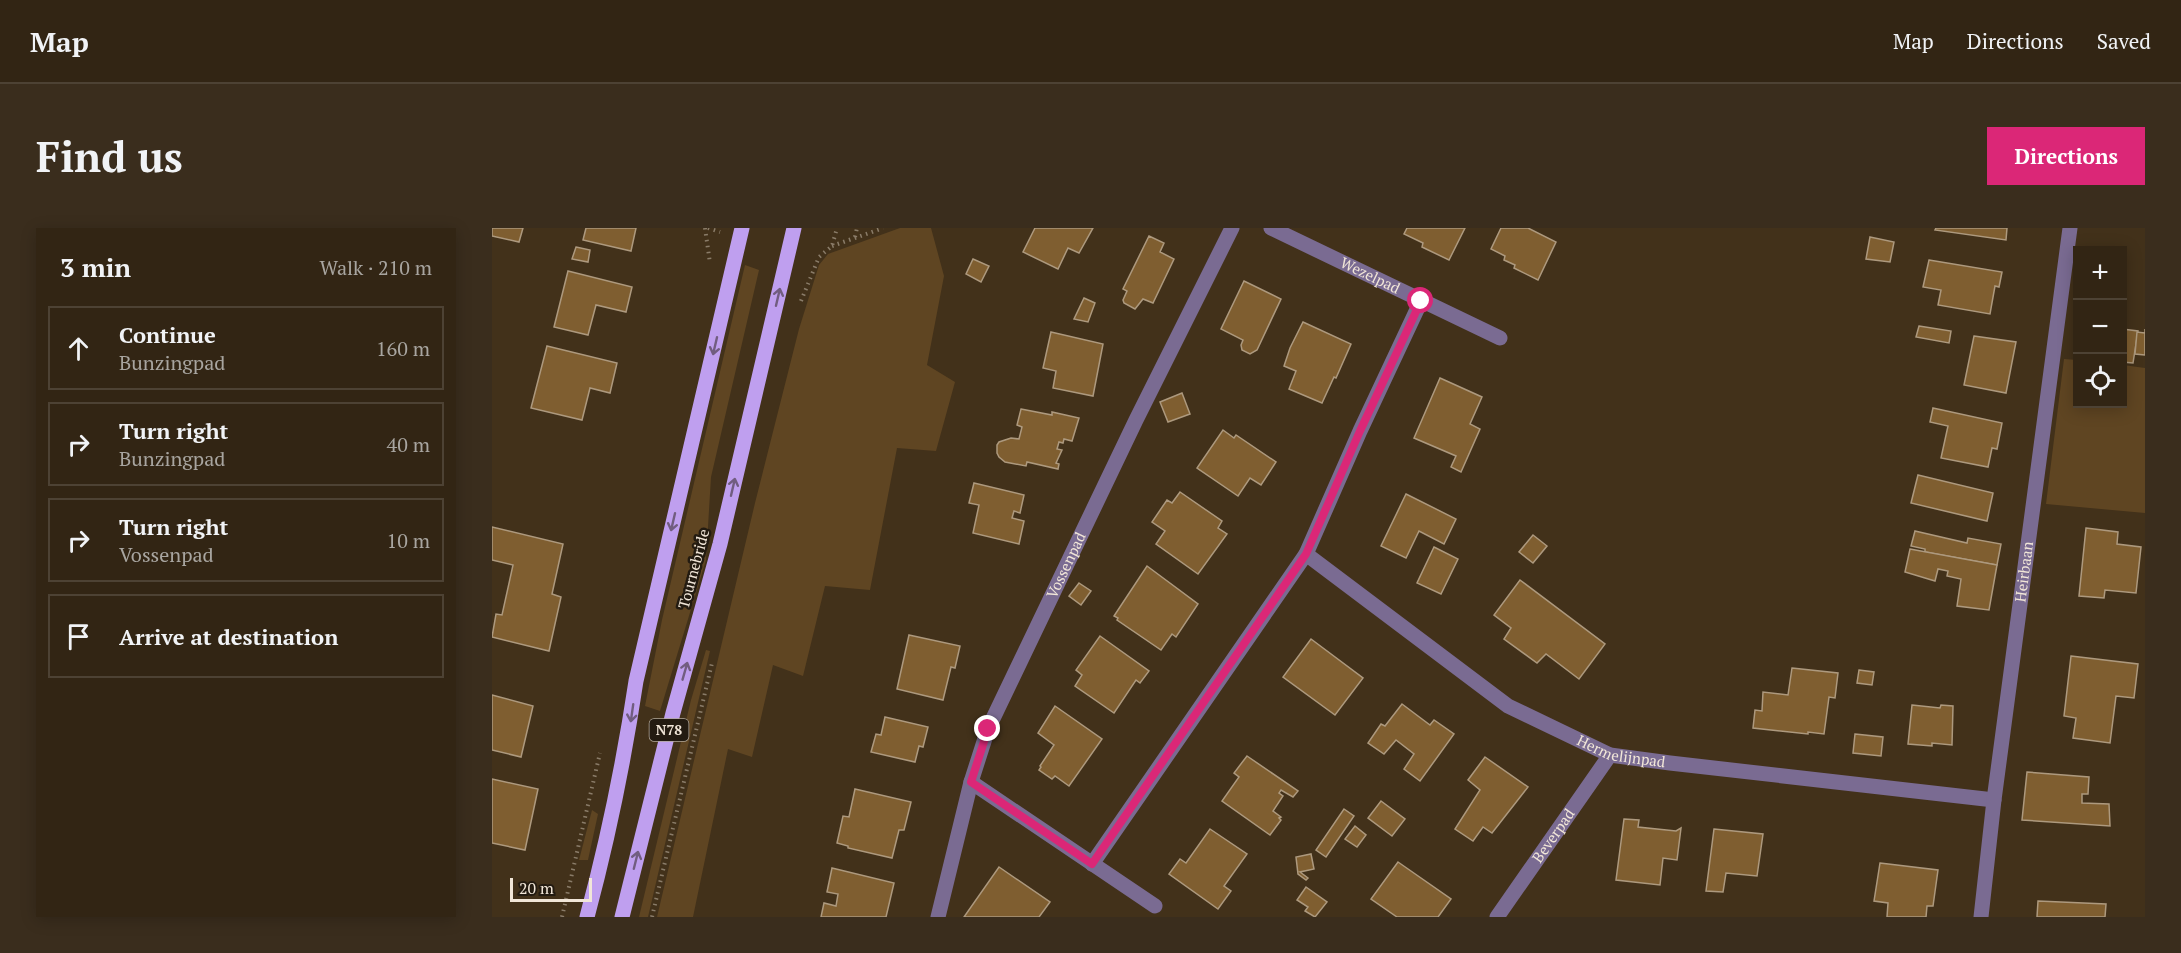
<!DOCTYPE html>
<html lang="en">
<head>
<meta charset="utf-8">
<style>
  body { margin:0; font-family:"PT Serif",serif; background:#3a2d1d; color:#f1f3f6 }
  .controls { position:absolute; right:18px; top:18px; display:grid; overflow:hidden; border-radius:0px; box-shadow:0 3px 15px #0003 }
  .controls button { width:54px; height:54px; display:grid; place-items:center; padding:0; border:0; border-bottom:2px solid #4d4234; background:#322514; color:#f1f3f6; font:30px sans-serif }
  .scale { position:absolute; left:18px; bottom:15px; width:82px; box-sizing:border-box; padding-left:6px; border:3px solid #f1e6d8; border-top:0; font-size:16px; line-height:21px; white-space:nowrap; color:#f1e6d8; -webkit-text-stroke:4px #231b11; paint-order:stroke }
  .stop { position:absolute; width:18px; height:18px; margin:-14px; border:4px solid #db2777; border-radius:50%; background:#fff }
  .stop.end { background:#db2777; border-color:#fff; box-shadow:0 2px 6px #0008 }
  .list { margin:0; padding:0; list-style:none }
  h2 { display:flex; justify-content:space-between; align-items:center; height:78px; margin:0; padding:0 24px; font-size:26px }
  h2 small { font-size:20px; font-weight:400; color:#a8a5a0 }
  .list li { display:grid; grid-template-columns:39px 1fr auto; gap:18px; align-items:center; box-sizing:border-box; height:84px; margin:0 12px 12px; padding:0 12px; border:2px solid #4d4234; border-radius:0px }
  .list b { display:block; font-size:22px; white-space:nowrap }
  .list p { margin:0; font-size:20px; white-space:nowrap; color:#a8a5a0 }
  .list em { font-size:20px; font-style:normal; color:#a8a5a0 }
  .icon { flex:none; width:33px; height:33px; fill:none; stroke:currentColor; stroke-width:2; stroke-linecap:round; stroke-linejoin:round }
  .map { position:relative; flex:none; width:1653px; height:689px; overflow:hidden; border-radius:0px }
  header { display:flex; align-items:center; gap:36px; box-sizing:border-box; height:84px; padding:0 30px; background:#322514; border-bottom:2px solid #4d4234 }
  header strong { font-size:28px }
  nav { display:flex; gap:33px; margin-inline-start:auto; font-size:21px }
  .intro { display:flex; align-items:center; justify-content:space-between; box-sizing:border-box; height:144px; padding:0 36px }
  h1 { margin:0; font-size:42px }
  .button { padding:15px 27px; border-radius:0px; background:#db2777; color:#fff; font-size:21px; font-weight:700 }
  main { display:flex; gap:36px; padding:0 36px }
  aside { flex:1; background:#322514; border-radius:0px; box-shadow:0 3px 15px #0003 }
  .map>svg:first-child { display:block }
</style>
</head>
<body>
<header>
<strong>Map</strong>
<nav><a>Map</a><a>Directions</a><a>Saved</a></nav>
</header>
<div class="intro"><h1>Find us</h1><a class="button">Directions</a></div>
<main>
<aside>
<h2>3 min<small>Walk · 210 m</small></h2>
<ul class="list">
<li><svg class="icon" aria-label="ahead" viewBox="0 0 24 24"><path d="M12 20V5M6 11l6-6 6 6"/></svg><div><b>Continue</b><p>Bunzingpad</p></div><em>160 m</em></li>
<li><svg class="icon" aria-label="right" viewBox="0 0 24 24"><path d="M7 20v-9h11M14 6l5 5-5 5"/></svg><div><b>Turn right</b><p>Bunzingpad</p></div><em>40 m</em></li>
<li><svg class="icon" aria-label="right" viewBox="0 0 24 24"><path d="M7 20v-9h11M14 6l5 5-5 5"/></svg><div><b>Turn right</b><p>Vossenpad</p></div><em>10 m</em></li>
<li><svg class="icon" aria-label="arrive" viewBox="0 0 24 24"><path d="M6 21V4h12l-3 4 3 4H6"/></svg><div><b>Arrive at destination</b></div></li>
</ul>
</aside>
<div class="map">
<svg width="1653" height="689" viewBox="0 0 1653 689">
  <rect width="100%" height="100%" fill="#42311a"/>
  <g fill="#5f4522">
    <path d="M 408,0 L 439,0 L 452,48 L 435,137 L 463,154 L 444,223 L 405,220 L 378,362 L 333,358 L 311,448 L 281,437 L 260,529 L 236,521 L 201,689 L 165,689 L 263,275 L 307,101 L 327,37 L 336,26 Z"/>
    <path d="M 253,37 L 267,42 L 219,249 L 214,332 L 168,483 L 153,478 L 170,392 Z"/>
    <path d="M 1572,131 L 1585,132 L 1586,176 L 1630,176 L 1631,137 L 1653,140 L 1653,285 L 1554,276 Z"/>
    <path d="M 214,422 L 218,423 L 156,689 L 147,689 L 199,472 Z"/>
    <path d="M 100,582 L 106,586 L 96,632 L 87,632 Z"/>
  </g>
  <g fill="#7f5e30" stroke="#ad997e" stroke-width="1.5">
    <path d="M 0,0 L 31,0 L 27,14 L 0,8 Z"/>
    <path d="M 94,0 L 144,0 L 139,23 L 91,12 Z"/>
    <path d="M 543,0 L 601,0 L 587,25 L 576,20 L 566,41 L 531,24 Z"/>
    <path d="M 915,0 L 973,0 L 957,32 L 930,19 L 931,15 L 912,6 Z"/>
    <path d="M 1009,0 L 1036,0 L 1064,14 L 1046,52 L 1022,40 L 1023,37 L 1012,32 L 1013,28 L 999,21 Z"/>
    <path d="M 1444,0 L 1515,0 L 1514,12 L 1443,2 Z"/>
    <path d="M 657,8 L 672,15 L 668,24 L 682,31 L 661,75 L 651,71 L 643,81 L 632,75 L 631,72 L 635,63 L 631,61 Z"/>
    <path d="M 1378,9 L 1402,14 L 1398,34 L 1374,31 Z"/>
    <path d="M 84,19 L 98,22 L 96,34 L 80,31 Z"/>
    <path d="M 481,31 L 497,38 L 489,54 L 474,46 Z"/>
    <path d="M 1437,32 L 1510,44 L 1507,59 L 1503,58 L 1498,86 L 1446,77 L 1449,62 L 1431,59 Z"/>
    <path d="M 76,43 L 140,59 L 134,84 L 104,77 L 96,107 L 62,99 Z"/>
    <path d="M 752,53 L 789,71 L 765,122 L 758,126 L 750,122 L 749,117 L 751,112 L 729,101 Z"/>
    <path d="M 592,70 L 603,75 L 596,94 L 582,91 Z"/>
    <path d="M 811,94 L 859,116 L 844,150 L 842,149 L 830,175 L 797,161 L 804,143 L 792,138 L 798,120 Z"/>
    <path d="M 1427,98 L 1459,103 L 1457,115 L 1424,109 Z"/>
    <path d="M 1630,101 L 1646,103 L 1641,135 L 1630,134 Z"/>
    <path d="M 1653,101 L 1653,127 L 1643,126 L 1645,104 L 1653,105 Z"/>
    <path d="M 559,104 L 611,116 L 601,168 L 561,160 L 564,143 L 551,140 Z"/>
    <path d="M 1482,108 L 1524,114 L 1514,165 L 1472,157 Z"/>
    <path d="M 55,118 L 125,135 L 118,165 L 98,160 L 90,192 L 39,180 Z"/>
    <path d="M 948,150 L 990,169 L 978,196 L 988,201 L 969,244 L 959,239 L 964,228 L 922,210 Z"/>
    <path d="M 690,165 L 698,186 L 676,194 L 668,174 Z"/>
    <path d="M 1441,180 L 1510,195 L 1505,221 L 1500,220 L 1496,239 L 1449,230 L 1456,198 L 1438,194 Z"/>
    <path d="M 529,181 L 560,187 L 560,184 L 587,190 L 580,213 L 572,211 L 571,215 L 567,214 L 565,221 L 570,222 L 564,235 L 567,236 L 566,241 L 535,234 L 534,238 L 513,234 L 507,229 L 505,225 L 505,217 L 507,214 L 519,210 L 527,211 L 530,199 L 525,197 Z"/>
    <path d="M 731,202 L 742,210 L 744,207 L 784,234 L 769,257 L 758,250 L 746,268 L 705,240 Z"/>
    <path d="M 1426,247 L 1501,265 L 1495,293 L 1419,275 Z"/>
    <path d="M 482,255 L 532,267 L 528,285 L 522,283 L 520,290 L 532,293 L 527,316 L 481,305 L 487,277 L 477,275 Z"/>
    <path d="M 688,264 L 730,293 L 726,300 L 735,306 L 706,346 L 664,316 L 673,303 L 660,294 L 675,272 L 680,275 Z"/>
    <path d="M 914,266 L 964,291 L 952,316 L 927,303 L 914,330 L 889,318 Z"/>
    <path d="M 0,299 L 71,316 L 60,366 L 69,369 L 57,423 L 0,409 L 4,386 L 10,387 L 21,337 L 0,332 Z"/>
    <path d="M 1594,300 L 1626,304 L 1625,316 L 1649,319 L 1644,365 L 1613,362 L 1612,370 L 1587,368 Z"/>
    <path d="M 1423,303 L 1475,315 L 1476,310 L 1509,316 L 1505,337 L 1433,324 L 1433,321 L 1419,318 Z"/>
    <path d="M 1041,307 L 1055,318 L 1041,335 L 1027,324 Z"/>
    <path d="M 942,319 L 966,331 L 949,366 L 925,355 Z"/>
    <path d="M 1418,321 L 1505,337 L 1497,382 L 1465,378 L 1469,351 L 1455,348 L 1456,343 L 1446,341 L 1443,353 L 1413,344 Z"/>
    <path d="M 655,338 L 706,376 L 684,409 L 680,406 L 669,422 L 625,392 L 626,390 L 622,388 Z"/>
    <path d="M 1028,352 L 1113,416 L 1087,451 L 1054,426 L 1045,435 L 1012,411 L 1019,400 L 1002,387 Z"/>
    <path d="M 587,355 L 599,363 L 589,377 L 577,368 Z"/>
    <path d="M 417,407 L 468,418 L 463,440 L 459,439 L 451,472 L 405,461 Z"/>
    <path d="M 608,408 L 657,443 L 648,455 L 644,452 L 622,485 L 583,458 L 590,447 L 584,442 Z"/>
    <path d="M 819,411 L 871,450 L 843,487 L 791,449 Z"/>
    <path d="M 1579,428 L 1646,436 L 1642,470 L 1624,468 L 1618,515 L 1581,510 L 1584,490 L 1572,488 Z"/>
    <path d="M 1300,440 L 1346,445 L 1343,470 L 1337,469 L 1332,506 L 1316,504 L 1316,506 L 1261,500 L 1263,482 L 1270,483 L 1271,464 L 1296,467 Z"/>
    <path d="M 1367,442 L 1382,444 L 1380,457 L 1365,455 Z"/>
    <path d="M 0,467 L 41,478 L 29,529 L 0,522 Z"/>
    <path d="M 910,476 L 938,497 L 942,492 L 962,506 L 928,553 L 912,541 L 922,526 L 904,512 L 892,526 L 876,515 L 889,496 L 893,498 Z"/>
    <path d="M 1420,477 L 1448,480 L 1449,477 L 1461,478 L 1460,517 L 1440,515 L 1440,518 L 1416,516 Z"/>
    <path d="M 563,478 L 610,511 L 577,558 L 563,548 L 560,551 L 547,542 L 549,539 L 548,538 L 562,517 L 546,505 Z"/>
    <path d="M 393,489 L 436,499 L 431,519 L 427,518 L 423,534 L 379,524 L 384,506 L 389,507 Z"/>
    <path d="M 1363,506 L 1391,509 L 1389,528 L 1361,525 Z"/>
    <path d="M 755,528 L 806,563 L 801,569 L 789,562 L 787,565 L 791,568 L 781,583 L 789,589 L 787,590 L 789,592 L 778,607 L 730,573 L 747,549 L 742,545 Z"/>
    <path d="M 993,529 L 1036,559 L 1000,605 L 991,599 L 981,613 L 963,601 L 988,562 L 976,552 Z"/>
    <path d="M 1535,544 L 1597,549 L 1596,566 L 1590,566 L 1590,575 L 1617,576 L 1618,598 L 1530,592 Z"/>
    <path d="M 0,551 L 46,561 L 33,622 L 0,615 Z"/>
    <path d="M 363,561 L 419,574 L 412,602 L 407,602 L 400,630 L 356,620 L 356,618 L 345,615 L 351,588 L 357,589 Z"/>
    <path d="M 889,573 L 913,591 L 900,608 L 876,590 Z"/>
    <path d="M 852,581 L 862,588 L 834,629 L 824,622 Z"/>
    <path d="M 1132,591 L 1147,592 L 1146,599 L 1184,603 L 1189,600 L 1185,632 L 1171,630 L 1168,657 L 1124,652 Z"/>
    <path d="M 863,598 L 874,607 L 865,619 L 853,611 Z"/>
    <path d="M 718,601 L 755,626 L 732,658 L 739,663 L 726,681 L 677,646 L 688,631 L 694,635 Z"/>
    <path d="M 1222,601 L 1271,606 L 1265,648 L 1234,645 L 1231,664 L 1214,663 Z"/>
    <path d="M 819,626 L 822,641 L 808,644 L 816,650 L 814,652 L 806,646 L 804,629 Z"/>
    <path d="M 906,634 L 959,671 L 946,689 L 905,689 L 879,671 Z"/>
    <path d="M 1388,635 L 1446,642 L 1441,678 L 1435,678 L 1434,689 L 1395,689 L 1396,675 L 1382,673 Z"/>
    <path d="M 507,639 L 558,674 L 547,689 L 472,689 Z"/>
    <path d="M 340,640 L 402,655 L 394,689 L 329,689 L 332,675 L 344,678 L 346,666 L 335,664 Z"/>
    <path d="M 814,659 L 835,674 L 823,689 L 813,683 L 816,679 L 805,672 Z"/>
    <path d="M 1546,673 L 1614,676 L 1613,689 L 1545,689 Z"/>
  </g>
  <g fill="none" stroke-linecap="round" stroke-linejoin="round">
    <g stroke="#8a7c69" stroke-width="4" stroke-dasharray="1.5 4.5" stroke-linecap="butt">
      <path d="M 213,0 L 218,35"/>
      <path d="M 216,0 L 228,4"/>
      <path d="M 363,9 L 365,0"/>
      <path d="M 340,18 L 391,0"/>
      <path d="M 309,73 L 327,29 L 340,18 L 345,0"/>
      <path d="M 70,689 L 108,525"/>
      <path d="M 160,689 L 220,435"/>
    </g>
    <g stroke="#7a6b92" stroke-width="15">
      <path id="s1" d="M 779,0 L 1008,110"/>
      <path id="s2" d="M 814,326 L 1016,478 L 1118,527 L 1178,535 L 1502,572"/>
      <path d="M 479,554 L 663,678"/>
      <path d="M 600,636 L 814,326 L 868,203 L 929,73"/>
      <path id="s3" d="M 446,689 L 479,554 L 496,501 L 644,192 L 740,0"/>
      <path id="s4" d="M 1005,689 L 1118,527"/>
      <path id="s5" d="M 1489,689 L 1502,572 L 1578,0"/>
    </g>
    <g stroke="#bf9fef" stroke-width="15">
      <path d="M 95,689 C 116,611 132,533 144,453 L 250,0"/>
      <path d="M 130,689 L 181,485 L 228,316 L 302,0"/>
    </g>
  </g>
  <defs><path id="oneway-shaft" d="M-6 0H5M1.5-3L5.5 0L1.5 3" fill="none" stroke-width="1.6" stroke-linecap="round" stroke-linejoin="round" transform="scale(1.5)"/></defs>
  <g stroke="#715d80">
    <use href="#oneway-shaft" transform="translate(286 69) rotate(-77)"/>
    <use href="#oneway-shaft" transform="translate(223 118) rotate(103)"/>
    <use href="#oneway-shaft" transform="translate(241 259) rotate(-77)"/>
    <use href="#oneway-shaft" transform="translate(181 294) rotate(103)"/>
    <use href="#oneway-shaft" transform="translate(193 443) rotate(-74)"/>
    <use href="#oneway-shaft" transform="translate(140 485) rotate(98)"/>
    <use href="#oneway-shaft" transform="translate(144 632) rotate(-76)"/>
  </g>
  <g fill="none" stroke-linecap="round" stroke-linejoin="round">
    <path stroke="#db2777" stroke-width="8" d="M 496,501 L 479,554 L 600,636 L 814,326 L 868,203 L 929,73"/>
  </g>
  <g text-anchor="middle" stroke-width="5" stroke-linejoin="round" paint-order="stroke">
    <rect fill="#231b11" stroke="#b3a99c" stroke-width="1.5" x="157.5" y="491" width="39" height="22" rx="4.5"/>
    <g font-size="14" font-weight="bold" fill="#f1e6d8">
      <text x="177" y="507">N78</text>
    </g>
    <g font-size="15" fill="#f1e6d8" stroke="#231b11">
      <text dy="5" stroke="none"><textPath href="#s1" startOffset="110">Wezelpad</textPath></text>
      <text dy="5" stroke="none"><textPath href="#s3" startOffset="376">Vossenpad</textPath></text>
      <text transform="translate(202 341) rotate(-75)" y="5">Tournebride</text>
      <text dy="5" stroke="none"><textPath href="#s5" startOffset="348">Heirbaan</textPath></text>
      <text dy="5" stroke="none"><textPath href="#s2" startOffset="376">Hermelijnpad</textPath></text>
      <text dy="5" stroke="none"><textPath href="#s4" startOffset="99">Beverpad</textPath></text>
    </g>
  </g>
</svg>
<div class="controls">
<button>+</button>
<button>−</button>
<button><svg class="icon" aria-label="locate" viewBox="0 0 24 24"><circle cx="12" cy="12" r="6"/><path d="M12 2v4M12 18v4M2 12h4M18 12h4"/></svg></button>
</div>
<div class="scale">20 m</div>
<div class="stop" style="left:929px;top:73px"></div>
<div class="stop end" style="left:496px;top:501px"></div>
</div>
</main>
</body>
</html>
